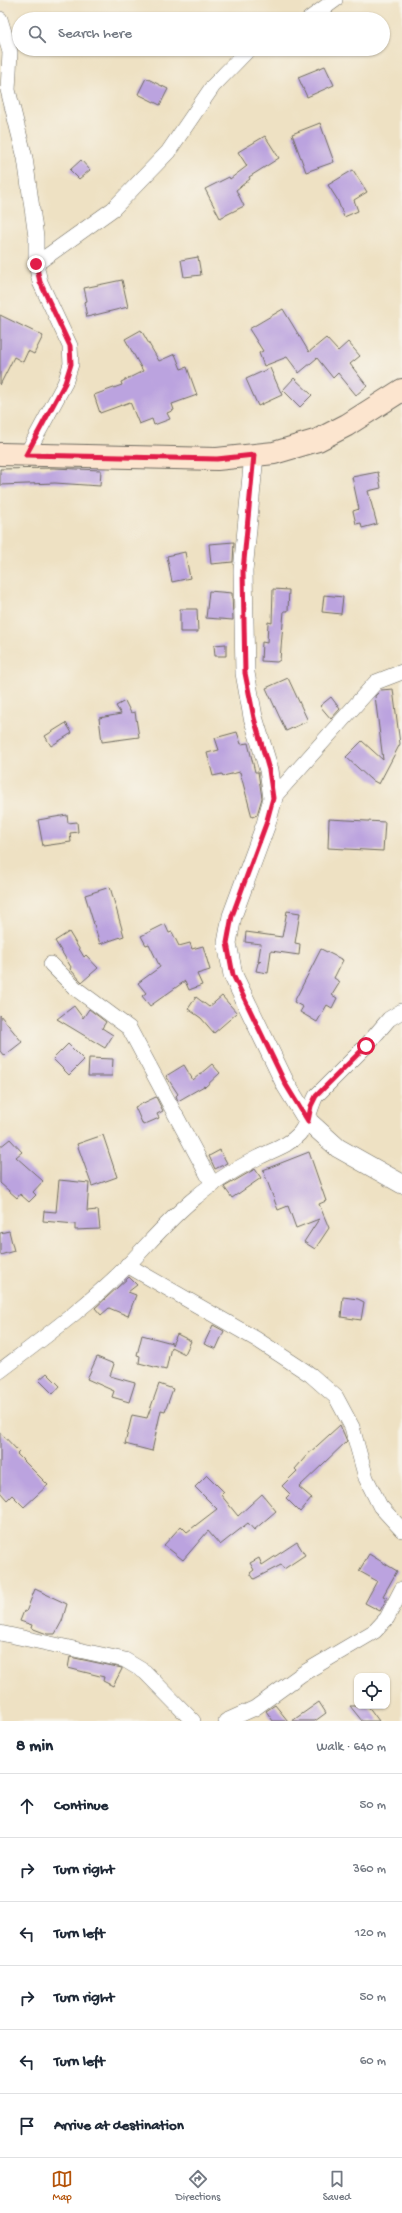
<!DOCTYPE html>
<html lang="en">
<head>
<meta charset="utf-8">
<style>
  body { margin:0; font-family:"Gochi Hand",sans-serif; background:#f2f2f3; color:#1f2937 }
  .controls { position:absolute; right:12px; bottom:12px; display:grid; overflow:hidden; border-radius:8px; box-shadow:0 1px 3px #0004 }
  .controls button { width:36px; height:36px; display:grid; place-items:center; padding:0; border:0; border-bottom:1px solid #e0e1e3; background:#fff; color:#1f2937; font:20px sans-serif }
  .stop { position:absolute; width:12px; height:12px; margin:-9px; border:3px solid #e11d48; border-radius:50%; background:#fff }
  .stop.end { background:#e11d48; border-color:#fff; box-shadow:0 1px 4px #0008 }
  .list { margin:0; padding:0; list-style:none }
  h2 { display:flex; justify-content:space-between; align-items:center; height:52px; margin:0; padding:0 16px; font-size:17px }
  h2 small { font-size:13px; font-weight:400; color:#747a83 }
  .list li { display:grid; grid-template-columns:26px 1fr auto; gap:12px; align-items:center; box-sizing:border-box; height:64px; padding:0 16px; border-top:1px solid #e0e1e3 }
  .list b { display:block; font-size:15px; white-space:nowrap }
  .list em { font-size:13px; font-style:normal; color:#747a83 }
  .icon { flex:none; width:22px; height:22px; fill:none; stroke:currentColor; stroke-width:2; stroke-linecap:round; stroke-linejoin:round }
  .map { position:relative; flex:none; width:402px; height:1721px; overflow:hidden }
  .search { position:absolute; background:#fff; box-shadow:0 1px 3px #0004; left:12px; right:12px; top:12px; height:44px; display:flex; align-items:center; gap:10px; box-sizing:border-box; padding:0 14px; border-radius:22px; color:#747a83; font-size:15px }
  .sheet { height:436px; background:#fff }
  nav { display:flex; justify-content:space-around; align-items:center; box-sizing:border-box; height:56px; border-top:1px solid #e0e1e3; background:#fff; font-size:11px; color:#747a83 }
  nav a { display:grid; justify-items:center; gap:2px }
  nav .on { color:#b45309 }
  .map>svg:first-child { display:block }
</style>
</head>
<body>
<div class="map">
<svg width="402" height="1721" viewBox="0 0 402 1721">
  <rect width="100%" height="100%" fill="#f7f3e8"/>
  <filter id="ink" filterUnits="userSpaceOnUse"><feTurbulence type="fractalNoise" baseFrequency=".025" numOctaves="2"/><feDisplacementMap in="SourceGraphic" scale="8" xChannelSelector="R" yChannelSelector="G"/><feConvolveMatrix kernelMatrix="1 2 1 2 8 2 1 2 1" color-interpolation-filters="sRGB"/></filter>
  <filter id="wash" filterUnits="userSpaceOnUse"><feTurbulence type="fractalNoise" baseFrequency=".012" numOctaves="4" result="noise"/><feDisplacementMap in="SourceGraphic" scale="16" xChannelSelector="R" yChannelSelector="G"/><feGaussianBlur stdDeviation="0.9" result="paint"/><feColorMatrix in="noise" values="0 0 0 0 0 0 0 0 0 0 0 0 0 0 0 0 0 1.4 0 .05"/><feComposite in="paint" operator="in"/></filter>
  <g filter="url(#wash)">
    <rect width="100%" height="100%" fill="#eee1c3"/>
    <g id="blocks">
      <g fill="#bba3df">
        <path d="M 325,66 L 334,85 L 307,97 L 298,77 Z"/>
        <path d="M 146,78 L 168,89 L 160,105 L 138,94 Z"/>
        <path d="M 320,123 L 334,162 L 306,172 L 292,134 Z"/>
        <path d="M 265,136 L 279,158 L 249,177 L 250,179 L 236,190 L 244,206 L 220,218 L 205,189 L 229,177 L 230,179 L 247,166 L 238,152 Z"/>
        <path d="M 81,160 L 90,170 L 79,179 L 70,170 Z"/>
        <path d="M 353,170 L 367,192 L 354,200 L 358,211 L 344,217 L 337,199 L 328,185 Z"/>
        <path d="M 198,257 L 201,275 L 184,277 L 181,260 Z"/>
        <path d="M 122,280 L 128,307 L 87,317 L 84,302 L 87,301 L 84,288 Z"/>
        <path d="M 283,309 L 309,352 L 326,338 L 338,351 L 348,342 L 360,356 L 350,364 L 367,386 L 356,395 L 338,373 L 333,378 L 317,358 L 299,373 L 287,357 L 264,366 L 259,353 L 263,351 L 249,329 Z"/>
        <path d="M 0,315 L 43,336 L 34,354 L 28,351 L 23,362 L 14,357 L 0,385 Z"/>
        <path d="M 141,330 L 159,361 L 175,354 L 181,369 L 187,367 L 197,395 L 172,404 L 174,410 L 167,413 L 170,419 L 154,425 L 152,419 L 139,424 L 130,402 L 100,413 L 94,395 L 122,385 L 121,382 L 143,371 L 125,339 Z"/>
        <path d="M 270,368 L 282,395 L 258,406 L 246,379 Z"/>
        <path d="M 294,378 L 312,395 L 300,407 L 283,390 Z"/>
        <path d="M 53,468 L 101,470 L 100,486 L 55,483 L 0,485 L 0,469 Z"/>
        <path d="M 378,472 L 381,488 L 368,491 L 377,524 L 362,528 L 361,523 L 356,524 L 353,511 L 359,509 L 352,477 Z"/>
        <path d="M 234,542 L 233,562 L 211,564 L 209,544 Z"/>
        <path d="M 185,552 L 190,578 L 172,582 L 167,556 Z"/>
        <path d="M 273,589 L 289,590 L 288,611 L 284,611 L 280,660 L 277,662 L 261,661 L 262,642 L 267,643 L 268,622 L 272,623 Z"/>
        <path d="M 209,591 L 232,593 L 233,620 L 206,618 Z"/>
        <path d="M 324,595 L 343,597 L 341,614 L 322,612 Z"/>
        <path d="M 180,609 L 197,609 L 198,632 L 180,632 Z"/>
        <path d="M 226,644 L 226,656 L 215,656 L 214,645 Z"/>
        <path d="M 288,678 L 308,721 L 286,731 L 266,688 Z"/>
        <path d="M 393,689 L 400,744 L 379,784 L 370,779 L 346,757 L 362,741 L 383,760 L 375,696 L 381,690 Z"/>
        <path d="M 331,697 L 340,709 L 331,719 L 320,706 Z"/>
        <path d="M 125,701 L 131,713 L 135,712 L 139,737 L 102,742 L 99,718 L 121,714 L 116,706 Z"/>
        <path d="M 66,723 L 72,733 L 51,746 L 45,736 Z"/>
        <path d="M 237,732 L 241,744 L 248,743 L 255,772 L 258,772 L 262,798 L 257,815 L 252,817 L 240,772 L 223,776 L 222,774 L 213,776 L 207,753 L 219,750 L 215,738 Z"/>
        <path d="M 67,815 L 68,823 L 77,822 L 78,832 L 70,833 L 71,842 L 43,846 L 38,820 Z"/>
        <path d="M 329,819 L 385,822 L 383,851 L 328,848 Z"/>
        <path d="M 110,887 L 124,936 L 100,944 L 85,895 Z"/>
        <path d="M 287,911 L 300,913 L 295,943 L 300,944 L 299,955 L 271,951 L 268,973 L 256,971 L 258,963 L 261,961 L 258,962 L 261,944 L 245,942 L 246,932 L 282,937 Z"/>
        <path d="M 165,924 L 169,933 L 172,932 L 179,946 L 190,943 L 192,949 L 203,946 L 210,970 L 197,974 L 202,985 L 189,990 L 185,981 L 150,1006 L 142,996 L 146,993 L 138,983 L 160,967 L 149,944 L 146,945 L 141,936 Z"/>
        <path d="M 69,932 L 84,957 L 86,955 L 98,968 L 82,982 L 70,969 L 71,967 L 55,941 Z"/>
        <path d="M 321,949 L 343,960 L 334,978 L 340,982 L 332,995 L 337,998 L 332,1008 L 327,1005 L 317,1022 L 300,1012 L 303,1007 L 294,1002 Z"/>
        <path d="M 222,996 L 237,1013 L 214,1033 L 201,1018 L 188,1009 L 196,997 L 209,1007 Z"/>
        <path d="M 74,1006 L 83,1018 L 89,1009 L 106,1022 L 102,1028 L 113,1035 L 105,1048 L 57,1019 Z"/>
        <path d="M 0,1015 L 22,1042 L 4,1056 L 0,1051 Z"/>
        <path d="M 68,1044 L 84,1060 L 69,1075 L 53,1059 Z"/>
        <path d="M 89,1058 L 113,1059 L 112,1076 L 88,1076 Z"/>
        <path d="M 212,1064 L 220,1073 L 205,1087 L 204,1086 L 178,1101 L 176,1096 L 178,1094 L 166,1076 L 184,1065 L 193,1080 Z"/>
        <path d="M 156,1097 L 163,1111 L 157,1114 L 159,1118 L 143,1125 L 135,1107 Z"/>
        <path d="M 103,1135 L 117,1177 L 92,1186 L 77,1144 Z"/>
        <path d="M 10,1139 L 22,1152 L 16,1157 L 43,1181 L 33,1192 L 36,1195 L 29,1202 L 20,1194 L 17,1198 L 0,1183 L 0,1147 Z"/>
        <path d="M 220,1150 L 227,1163 L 215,1169 L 209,1156 Z"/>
        <path d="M 309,1152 L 326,1201 L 319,1204 L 329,1228 L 315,1249 L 304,1242 L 319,1219 L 296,1228 L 288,1206 L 278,1210 L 263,1170 Z"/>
        <path d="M 255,1169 L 261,1178 L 232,1198 L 224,1187 Z"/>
        <path d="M 59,1180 L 89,1183 L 87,1211 L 98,1210 L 100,1229 L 75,1230 L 75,1224 L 43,1221 L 44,1211 L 56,1212 Z"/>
        <path d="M 9,1231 L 14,1251 L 0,1255 L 0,1233 Z"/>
        <path d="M 129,1277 L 137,1285 L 128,1292 L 136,1295 L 128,1316 L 109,1308 L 101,1315 L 95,1308 Z"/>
        <path d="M 343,1297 L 358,1299 L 364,1302 L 361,1320 L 341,1317 Z"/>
        <path d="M 213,1325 L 224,1331 L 216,1349 L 204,1344 Z"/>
        <path d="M 177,1334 L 191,1341 L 185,1354 L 171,1347 L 166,1370 L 139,1363 L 140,1356 L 137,1355 L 142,1335 L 172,1343 L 172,1345 Z"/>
        <path d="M 97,1357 L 114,1364 L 110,1376 L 135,1383 L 129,1402 L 112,1397 L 114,1391 L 87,1379 Z"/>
        <path d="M 47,1373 L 60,1386 L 53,1394 L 39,1380 Z"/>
        <path d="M 159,1384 L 173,1389 L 165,1411 L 161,1410 L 152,1451 L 125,1444 L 132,1415 L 147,1418 Z"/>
        <path d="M 340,1425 L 347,1441 L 299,1487 L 312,1498 L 300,1512 L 286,1498 L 290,1494 L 282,1486 L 297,1471 L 295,1469 L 307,1455 Z"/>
        <path d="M 0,1432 L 19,1452 L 17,1454 L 48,1485 L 24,1507 L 12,1495 L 7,1500 L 0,1492 Z"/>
        <path d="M 207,1475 L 224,1492 L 221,1495 L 238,1516 L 262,1494 L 276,1511 L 254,1530 L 248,1523 L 220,1545 L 208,1531 L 183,1560 L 164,1545 L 181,1526 L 187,1532 L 217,1509 L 195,1487 Z"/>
        <path d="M 297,1542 L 305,1555 L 284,1569 L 281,1565 L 254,1579 L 250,1573 L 254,1570 L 250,1563 L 259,1558 L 262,1565 Z"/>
        <path d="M 369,1554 L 397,1571 L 383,1596 L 387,1598 L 380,1611 L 365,1603 L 377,1581 L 359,1571 Z"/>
        <path d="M 35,1589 L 67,1604 L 62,1621 L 55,1634 L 47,1634 L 31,1628 L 32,1625 L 20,1621 L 24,1611 L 26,1612 Z"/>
        <path d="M 70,1657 L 122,1668 L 122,1669 L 113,1686 L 103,1681 L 104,1677 L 68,1668 Z"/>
        <path d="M 319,1702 L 326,1713 L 315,1721 L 292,1721 Z"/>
        <path d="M 275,1705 L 288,1721 L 273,1721 L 266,1711 Z"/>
        <path d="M 350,1706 L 368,1706 L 379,1721 L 362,1721 Z"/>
      </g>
    </g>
  </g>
  <g filter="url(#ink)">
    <use href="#blocks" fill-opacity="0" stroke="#6f6b60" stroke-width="1"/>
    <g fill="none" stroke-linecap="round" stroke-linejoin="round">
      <defs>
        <g id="minor">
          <path d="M 0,19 L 10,52 L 8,90 L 25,158 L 36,237 L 36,264 L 40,282 L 70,346 L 71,364 L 65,383 L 26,455"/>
          <path d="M 309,19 L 335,0"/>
          <path d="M 36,264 L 113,209 L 168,152 L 213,86 L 249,49"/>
          <path d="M 273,798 L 376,682 L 402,672"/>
          <path d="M 51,964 L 75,988 L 129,1028 L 213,1185"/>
          <path d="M 127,1265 L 256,1339 L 311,1375 L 336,1397 L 352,1427 L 366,1478 L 380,1506 L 402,1530"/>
          <path d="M 0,1371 C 42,1339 91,1303 128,1265 C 150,1242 171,1217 196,1197 C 215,1181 236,1169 257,1158 C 272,1150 287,1147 299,1134 C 309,1123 309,1109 316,1096 L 366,1046 L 389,1019 L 402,1011"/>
          <path d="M 0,1633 L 125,1660 L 145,1672 L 193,1721"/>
          <path d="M 226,1721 L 255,1708 L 302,1674 L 375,1631 L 387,1618 L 402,1589"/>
        </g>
        <path id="tertiary" d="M 254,455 L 243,571 L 245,673 L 253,717 L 269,770 L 273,798 L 266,824 L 232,916 L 227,943 L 233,975 L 286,1085 L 308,1121 L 338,1148 L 402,1184"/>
        <path id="secondary" d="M 0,454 L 217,459 L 274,453 L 318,440 L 347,425 L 402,390"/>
      </defs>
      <use href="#minor" stroke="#6f6b60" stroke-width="16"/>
      <use href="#tertiary" stroke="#6f6b60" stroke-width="20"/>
      <use href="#secondary" stroke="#6f6b60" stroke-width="24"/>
      <use href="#minor" stroke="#fff" stroke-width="15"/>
      <use href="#tertiary" stroke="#fff" stroke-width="19"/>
      <use href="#secondary" stroke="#fce5cf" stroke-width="22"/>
    </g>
  </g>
  <g fill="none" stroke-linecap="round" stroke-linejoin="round" filter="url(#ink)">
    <path stroke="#e11d48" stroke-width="5" d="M 36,264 L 40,282 L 70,346 L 71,364 L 65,383 L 26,455 L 217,459 L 254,455 L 243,571 L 245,673 L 254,718 L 269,770 L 273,798 L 266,824 L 232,916 L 227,943 L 233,975 L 286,1085 L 308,1121 L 311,1106 L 316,1096 L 366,1046"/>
  </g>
</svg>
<div class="controls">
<button><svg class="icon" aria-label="locate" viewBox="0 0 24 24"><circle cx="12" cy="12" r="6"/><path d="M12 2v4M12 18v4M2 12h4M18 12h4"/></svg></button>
</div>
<div class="stop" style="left:366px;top:1046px"></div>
<div class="stop end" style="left:36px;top:264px"></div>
<div class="search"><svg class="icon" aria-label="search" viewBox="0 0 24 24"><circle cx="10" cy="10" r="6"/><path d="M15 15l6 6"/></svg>Search here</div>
</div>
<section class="sheet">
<h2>8 min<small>Walk · 640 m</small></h2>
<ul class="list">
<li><svg class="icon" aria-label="ahead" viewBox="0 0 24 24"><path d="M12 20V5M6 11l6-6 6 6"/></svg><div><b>Continue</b></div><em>50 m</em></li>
<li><svg class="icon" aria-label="right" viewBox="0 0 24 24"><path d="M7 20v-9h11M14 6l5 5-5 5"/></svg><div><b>Turn right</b></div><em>360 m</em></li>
<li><svg class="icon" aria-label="left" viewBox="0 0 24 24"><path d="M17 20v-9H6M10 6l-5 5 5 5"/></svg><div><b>Turn left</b></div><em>120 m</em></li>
<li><svg class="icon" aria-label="right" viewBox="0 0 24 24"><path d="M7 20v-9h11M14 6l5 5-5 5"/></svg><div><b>Turn right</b></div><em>50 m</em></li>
<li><svg class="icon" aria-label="left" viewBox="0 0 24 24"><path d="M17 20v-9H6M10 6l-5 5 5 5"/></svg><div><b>Turn left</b></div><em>60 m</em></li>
<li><svg class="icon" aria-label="arrive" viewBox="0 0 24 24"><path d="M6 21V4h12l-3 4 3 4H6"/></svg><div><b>Arrive at destination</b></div></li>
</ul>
</section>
<nav>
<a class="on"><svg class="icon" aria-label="map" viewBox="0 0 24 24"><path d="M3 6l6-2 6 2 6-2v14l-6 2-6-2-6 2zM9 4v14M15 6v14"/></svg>Map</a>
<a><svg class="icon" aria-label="directions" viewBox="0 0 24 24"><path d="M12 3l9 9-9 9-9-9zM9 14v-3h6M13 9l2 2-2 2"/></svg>Directions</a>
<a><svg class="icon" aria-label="saved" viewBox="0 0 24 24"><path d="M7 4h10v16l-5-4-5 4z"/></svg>Saved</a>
</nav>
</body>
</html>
